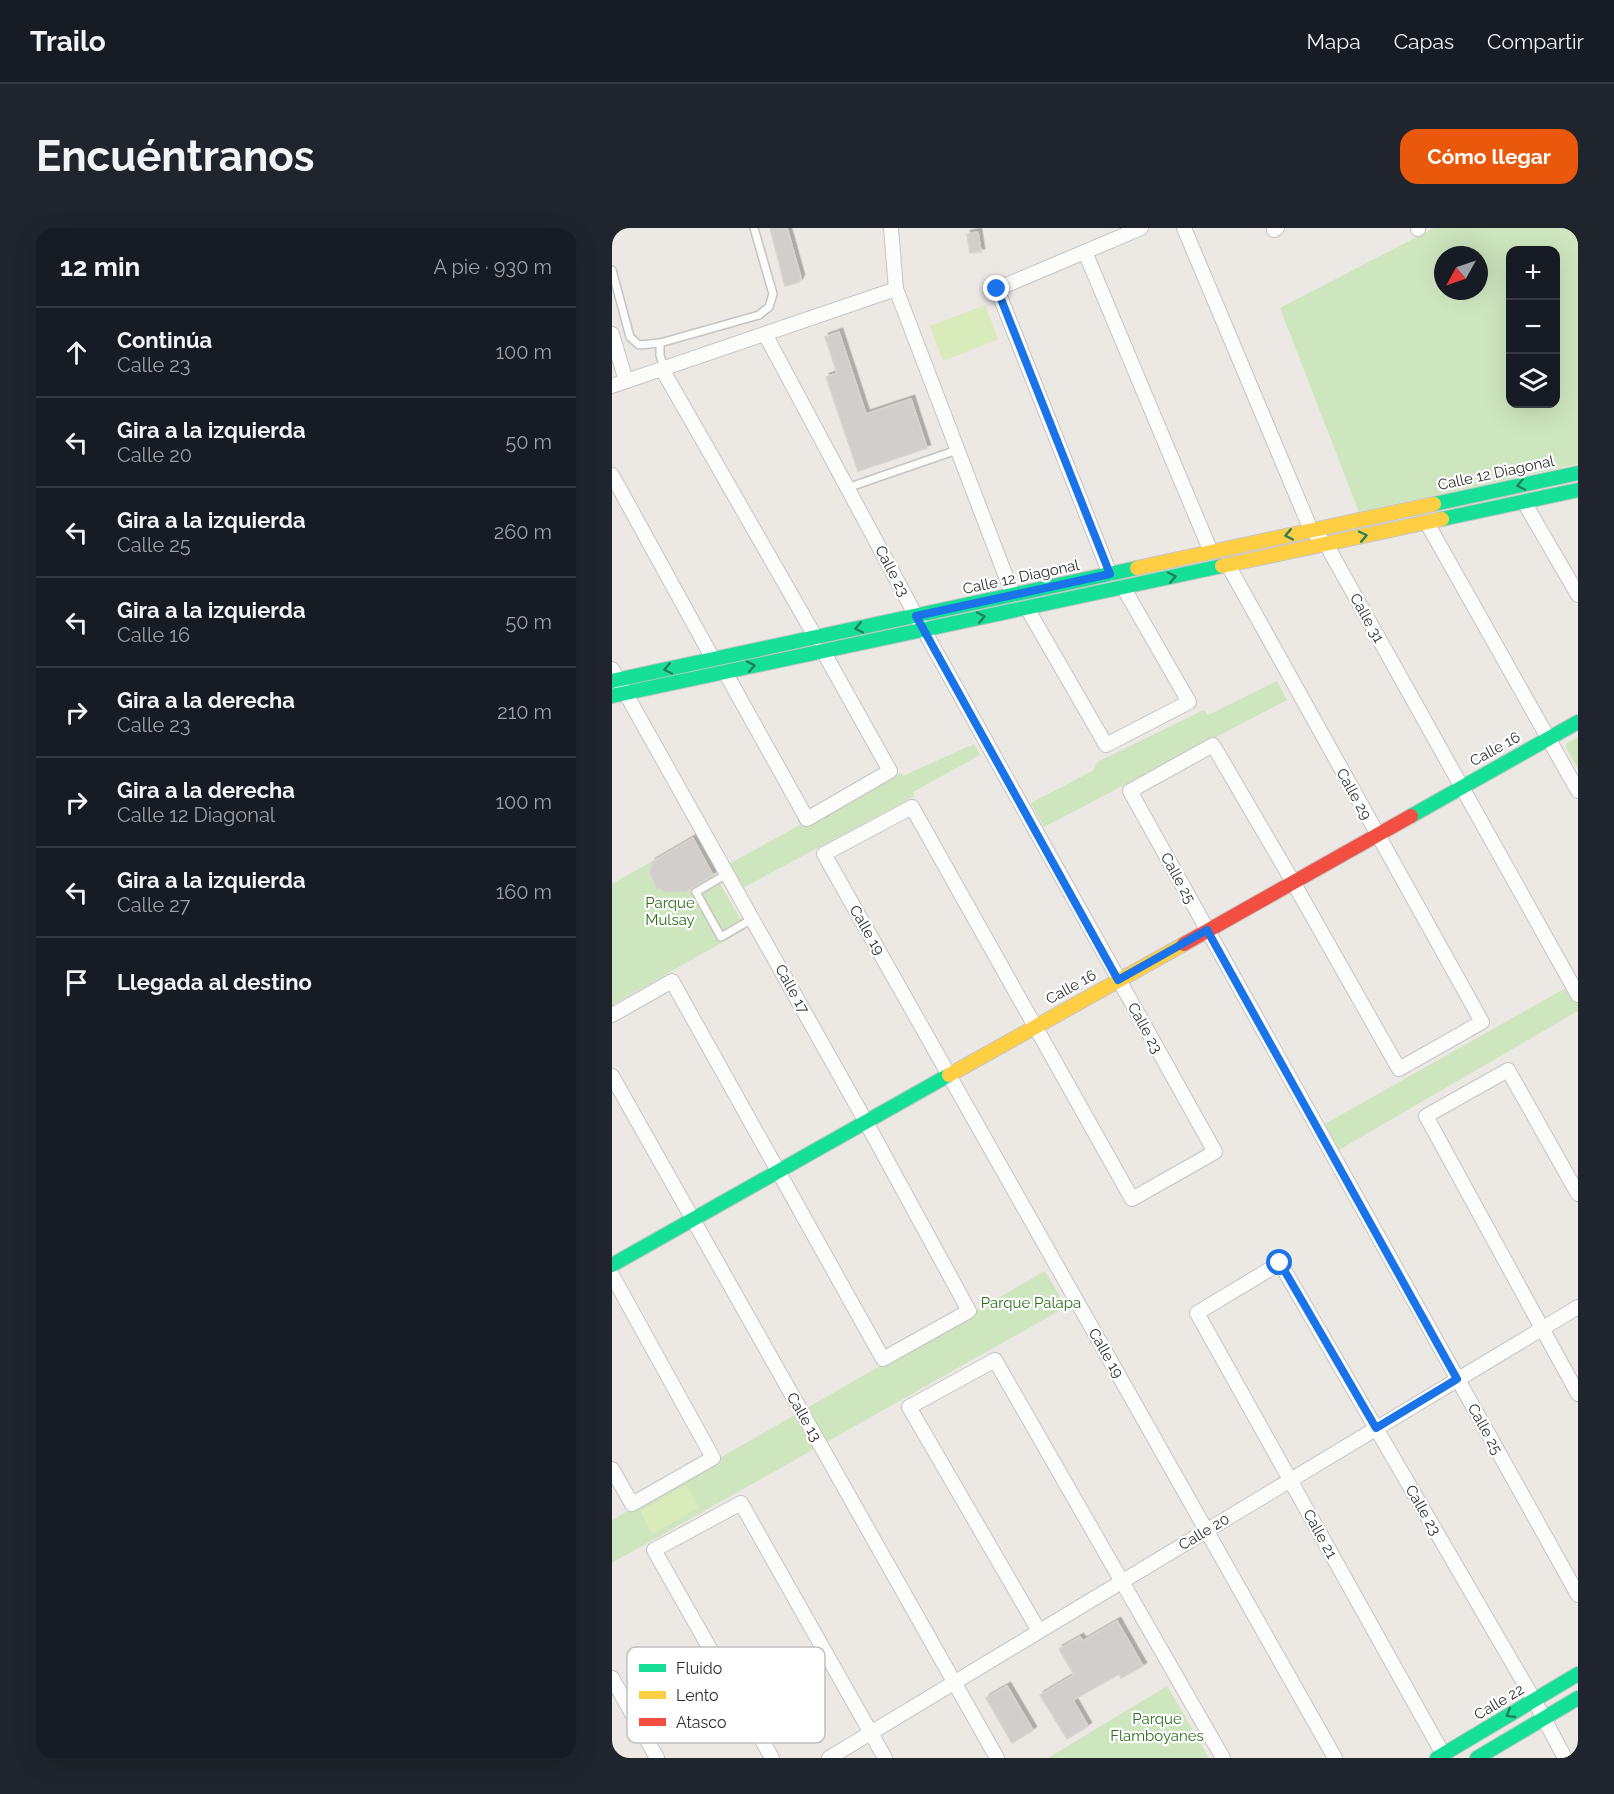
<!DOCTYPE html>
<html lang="es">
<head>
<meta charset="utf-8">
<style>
  body { margin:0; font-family:Raleway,sans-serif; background:#20242c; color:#f1f3f6 }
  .controls { position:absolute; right:18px; top:18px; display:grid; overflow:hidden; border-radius:12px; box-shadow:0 6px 24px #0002 }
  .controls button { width:54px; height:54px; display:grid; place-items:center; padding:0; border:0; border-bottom:2px solid #363941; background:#171b24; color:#f1f3f6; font:30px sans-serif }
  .compass { position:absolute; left:822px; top:18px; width:54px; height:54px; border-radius:50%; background:#171b24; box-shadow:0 6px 24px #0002; rotate:230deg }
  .stop { position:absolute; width:18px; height:18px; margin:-14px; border:4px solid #1a73e8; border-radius:50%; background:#fff }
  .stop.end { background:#1a73e8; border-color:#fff; box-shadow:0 2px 6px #0008 }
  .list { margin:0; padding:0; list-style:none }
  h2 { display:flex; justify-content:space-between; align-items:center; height:78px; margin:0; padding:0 24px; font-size:26px }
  h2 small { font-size:20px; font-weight:400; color:#9ea1a6 }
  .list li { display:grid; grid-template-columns:39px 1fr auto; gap:18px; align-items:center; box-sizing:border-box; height:90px; padding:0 24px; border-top:2px solid #363941 }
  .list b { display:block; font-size:22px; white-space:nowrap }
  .list p { margin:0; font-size:20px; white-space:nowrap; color:#9ea1a6 }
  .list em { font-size:20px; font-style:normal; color:#9ea1a6 }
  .icon { flex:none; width:33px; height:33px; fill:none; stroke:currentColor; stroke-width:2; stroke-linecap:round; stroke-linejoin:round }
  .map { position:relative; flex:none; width:966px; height:1530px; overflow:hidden; border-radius:18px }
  header { display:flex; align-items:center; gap:36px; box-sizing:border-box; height:84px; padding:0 30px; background:#171b24; border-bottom:2px solid #363941 }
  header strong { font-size:28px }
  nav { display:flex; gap:33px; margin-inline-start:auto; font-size:21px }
  .intro { display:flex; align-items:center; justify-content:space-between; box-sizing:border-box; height:144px; padding:0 36px }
  h1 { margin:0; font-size:42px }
  .button { padding:15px 27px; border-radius:18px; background:#ea580c; color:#fff; font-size:21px; font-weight:700 }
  main { display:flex; gap:36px; padding:0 36px }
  aside { flex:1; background:#171b24; border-radius:18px; box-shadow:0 6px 24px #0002 }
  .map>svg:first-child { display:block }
</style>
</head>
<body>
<header>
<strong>Trailo</strong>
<nav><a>Mapa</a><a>Capas</a><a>Compartir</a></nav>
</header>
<div class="intro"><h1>Encuéntranos</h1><a class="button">Cómo llegar</a></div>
<main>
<aside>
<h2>12 min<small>A pie · 930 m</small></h2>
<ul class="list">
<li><svg class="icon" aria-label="ahead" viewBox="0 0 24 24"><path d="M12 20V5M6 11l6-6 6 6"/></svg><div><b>Continúa</b><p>Calle 23</p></div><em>100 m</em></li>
<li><svg class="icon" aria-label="left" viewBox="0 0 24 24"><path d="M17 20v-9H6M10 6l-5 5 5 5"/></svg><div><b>Gira a la izquierda</b><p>Calle 20</p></div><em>50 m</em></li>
<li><svg class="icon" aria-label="left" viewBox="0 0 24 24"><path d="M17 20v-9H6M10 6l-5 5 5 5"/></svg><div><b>Gira a la izquierda</b><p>Calle 25</p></div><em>260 m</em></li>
<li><svg class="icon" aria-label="left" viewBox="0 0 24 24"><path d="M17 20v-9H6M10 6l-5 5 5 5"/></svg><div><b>Gira a la izquierda</b><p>Calle 16</p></div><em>50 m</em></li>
<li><svg class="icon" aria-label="right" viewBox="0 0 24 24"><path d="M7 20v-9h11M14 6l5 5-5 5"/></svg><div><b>Gira a la derecha</b><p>Calle 23</p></div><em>210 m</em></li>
<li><svg class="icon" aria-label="right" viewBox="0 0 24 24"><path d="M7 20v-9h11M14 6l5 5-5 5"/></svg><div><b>Gira a la derecha</b><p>Calle 12 Diagonal</p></div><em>100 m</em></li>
<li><svg class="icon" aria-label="left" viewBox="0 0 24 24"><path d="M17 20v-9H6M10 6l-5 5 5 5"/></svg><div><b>Gira a la izquierda</b><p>Calle 27</p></div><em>160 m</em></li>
<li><svg class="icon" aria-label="arrive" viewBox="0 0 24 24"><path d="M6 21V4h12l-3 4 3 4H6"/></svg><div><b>Llegada al destino</b></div></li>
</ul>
</aside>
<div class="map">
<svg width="966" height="1530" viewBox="0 0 966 1530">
  <defs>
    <filter id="shadow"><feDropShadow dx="3.5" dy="-3.5" stdDeviation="0" flood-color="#0004"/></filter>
  </defs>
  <rect width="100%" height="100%" fill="#ece8e4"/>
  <g fill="#cee6be" fill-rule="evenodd">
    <path d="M 822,0 L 966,0 L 966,236 L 747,284 L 668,80 ZM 898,22 L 944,22 L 944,176 L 898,176 ZM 831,27 L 867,27 L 867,63 L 831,63 Z"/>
    <path d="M 665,453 L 675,472 L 432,599 L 419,575 L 482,542 L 485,534 L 592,482 L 596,487 Z"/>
    <path d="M 966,509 L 966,541 L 954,520 L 955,515 Z"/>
    <path d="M 362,516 L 368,527 L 301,564 L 303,568 L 131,660 L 117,636 L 188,597 L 186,593 L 289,545 L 291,548 Z"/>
    <path d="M 82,610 L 134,701 L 0,777 L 0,656 Z"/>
    <path d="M 966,753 L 966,783 L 725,923 L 711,897 Z"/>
    <path d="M 433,1043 L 454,1079 L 0,1335 L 0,1292 Z"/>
    <path d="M 555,1458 L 597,1530 L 436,1530 Z"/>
  </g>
  <g fill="#d9eabb">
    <path d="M 373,77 L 386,111 L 331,133 L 318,98 Z"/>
    <path d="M 74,1257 L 87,1280 L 40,1306 L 28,1283 Z"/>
  </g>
  <g fill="#d1cecb" stroke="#d7d4d0" stroke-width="1.5" filter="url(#shadow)">
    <path d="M 158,0 L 175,0 L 189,50 L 187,54 L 173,58 Z"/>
    <path d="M 366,4 L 369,24 L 358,25 L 355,6 Z"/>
    <path d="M 227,104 L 254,186 L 299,171 L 315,220 L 246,243 L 214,149 L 225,145 L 213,109 Z"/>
    <path d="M 81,610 L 101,647 L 73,664 L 51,663 L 49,660 L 45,661 L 38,645 L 40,634 Z"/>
    <path d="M 505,1393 L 531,1438 L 509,1450 L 507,1446 L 461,1472 L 476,1498 L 455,1511 L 428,1467 L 462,1447 L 447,1421 L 468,1409 L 471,1413 Z"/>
    <path d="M 395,1458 L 421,1502 L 400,1515 L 374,1470 Z"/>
  </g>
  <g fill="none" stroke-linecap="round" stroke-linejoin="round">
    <defs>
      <g id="lane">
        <path d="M 0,42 L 18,109 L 27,117 L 48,115 L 147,87 L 157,79 L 161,66 L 142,0"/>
        <path d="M 48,115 L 48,127 L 52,140"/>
        <path d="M 235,260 L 345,222"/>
        <path d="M 115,646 L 84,664 L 109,709 L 140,691"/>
      </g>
      <g id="street">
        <path d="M 279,0 L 284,61 L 401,367"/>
        <path d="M 572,0 L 699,302 L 714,316 L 966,767"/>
        <path d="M 806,0 L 806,1"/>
        <path d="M 662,2 L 665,0"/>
        <path d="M 473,24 L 599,324"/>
        <path d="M 0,106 L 14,153"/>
        <path d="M 153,106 L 304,388 L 603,924 L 520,971 L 300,579 L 212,626 L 723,1530"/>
        <path d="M 50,141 L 204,410"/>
        <path d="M 0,158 L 284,61"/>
        <path d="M 0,247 L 101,431"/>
        <path d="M 912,274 L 966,367"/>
        <path d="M 815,295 L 966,563"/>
        <path d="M 616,337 L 870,794 L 787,841 L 681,654 L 601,517 L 518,563 L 966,1367"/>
        <path d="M 498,346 L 385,61 L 529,0"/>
        <path d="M 415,380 L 494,517 L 577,474 L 511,359"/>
        <path d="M 0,441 L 254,894 L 357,1083 L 271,1131 L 60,753 L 0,787"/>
        <path d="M 113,444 L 195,591 L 278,543 L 211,423"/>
        <path d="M 0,848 L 385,1530"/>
        <path d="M 966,966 L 896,842 L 814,888 L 966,1166"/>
        <path d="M 0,1047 L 101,1230 L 20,1276 L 0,1241"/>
        <path d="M 427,1403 L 297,1179 L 383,1132 L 611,1530"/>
        <path d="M 0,1450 L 45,1530"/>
        <path d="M 831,1526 L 585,1085 L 668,1035 L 922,1472 L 953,1530"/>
        <path d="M 160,1530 L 42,1322 L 129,1275 L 273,1530"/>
        <path d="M 217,1530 L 966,1079"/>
      </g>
      <g id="fast">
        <path d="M 822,276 L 966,245"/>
        <path d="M 830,291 L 966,262"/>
        <path d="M 0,453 L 525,340"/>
        <path d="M 0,468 L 610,338"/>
        <path d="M 799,588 L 966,494"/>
        <path d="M 0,1037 L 337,847"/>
        <path d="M 825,1530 L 966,1446"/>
        <path d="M 865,1530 L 966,1470"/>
      </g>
      <g id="slow">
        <path d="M 610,338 L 830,291"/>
        <path d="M 525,340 L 822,276"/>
        <path d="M 337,847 L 572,716"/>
      </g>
      <path id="jam" d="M 572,716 L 799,588"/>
    </defs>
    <use href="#lane" stroke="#c5c4c5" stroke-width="10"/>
    <use href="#street" stroke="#c5c4c5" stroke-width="16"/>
    <use href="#fast" stroke="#c5c4c5" stroke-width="16"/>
    <use href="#slow" stroke="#c5c4c5" stroke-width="16"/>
    <use href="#jam" stroke="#c5c4c5" stroke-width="16"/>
    <use href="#lane" stroke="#fcfcfb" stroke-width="7"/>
    <use href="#street" stroke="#fcfcfb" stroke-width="14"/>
    <use href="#fast" stroke="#16e098" stroke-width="14"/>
    <use href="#slow" stroke="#ffcf43" stroke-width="14"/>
    <use href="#jam" stroke="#f24e42" stroke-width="14"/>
  </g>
  <defs><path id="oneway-chevron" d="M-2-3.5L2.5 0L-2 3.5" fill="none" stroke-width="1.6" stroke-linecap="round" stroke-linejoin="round" transform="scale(1.5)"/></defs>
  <g stroke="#237e5e">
    <use href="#oneway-chevron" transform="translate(909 257) rotate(168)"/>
    <use href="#oneway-chevron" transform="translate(677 307) rotate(168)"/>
    <use href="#oneway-chevron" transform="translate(751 308) rotate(-12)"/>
    <use href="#oneway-chevron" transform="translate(560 349) rotate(-12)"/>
    <use href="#oneway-chevron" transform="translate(369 389) rotate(-12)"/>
    <use href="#oneway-chevron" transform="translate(247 400) rotate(168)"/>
    <use href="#oneway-chevron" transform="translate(139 438) rotate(-12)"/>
    <use href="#oneway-chevron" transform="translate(56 441) rotate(168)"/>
    <use href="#oneway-chevron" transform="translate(898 1486) rotate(149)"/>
  </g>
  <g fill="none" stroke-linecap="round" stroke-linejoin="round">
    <path stroke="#1a73e8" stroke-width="8" d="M 385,61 L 498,346 L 304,388 L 506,752 L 595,702 L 845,1151 L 764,1200 L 668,1035"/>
  </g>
  <g text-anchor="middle" stroke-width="4.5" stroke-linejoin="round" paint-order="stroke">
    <g font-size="15" fill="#2e2e2e" stroke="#fff">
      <text transform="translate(884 245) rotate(-12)" y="5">Calle 12 Diagonal</text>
      <text transform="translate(280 343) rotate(62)" y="5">Calle 23</text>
      <text transform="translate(409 349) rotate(-12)" y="5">Calle 12 Diagonal</text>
      <text transform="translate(755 390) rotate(61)" y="5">Calle 31</text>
      <text transform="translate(883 521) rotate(-29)" y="5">Calle 16</text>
      <text transform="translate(742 566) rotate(61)" y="5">Calle 29</text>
      <text transform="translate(566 650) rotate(61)" y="5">Calle 25</text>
      <text transform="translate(255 702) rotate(60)" y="5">Calle 19</text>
      <text transform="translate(459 759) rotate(-29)" y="5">Calle 16</text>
      <text transform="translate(180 761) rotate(61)" y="5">Calle 17</text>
      <text transform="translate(533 800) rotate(61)" y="5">Calle 23</text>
      <text transform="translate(494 1125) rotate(60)" y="5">Calle 19</text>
      <text transform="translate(192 1189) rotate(60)" y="5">Calle 13</text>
      <text transform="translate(873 1201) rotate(61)" y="5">Calle 25</text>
      <text transform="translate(811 1282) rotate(60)" y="5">Calle 23</text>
      <text transform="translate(592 1304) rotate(-31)" y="5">Calle 20</text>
      <text transform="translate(708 1306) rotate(61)" y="5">Calle 21</text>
      <text transform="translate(887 1474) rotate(-31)" y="5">Calle 22</text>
    </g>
    <g font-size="15" fill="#2c6e1b" stroke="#fff">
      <text x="58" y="680">Parque<tspan x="58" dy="17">Mulsay</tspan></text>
      <text x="419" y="1080">Parque Palapa</text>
      <text x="545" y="1496">Parque<tspan x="545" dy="17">Flamboyanes</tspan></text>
    </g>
  </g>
  <rect x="15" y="1419" width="198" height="96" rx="9" fill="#fff" stroke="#c0c0c0" stroke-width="1.5"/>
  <rect x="27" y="1436" width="27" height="8" fill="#16e098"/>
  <rect x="27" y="1463" width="27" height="8" fill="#ffcf43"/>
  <rect x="27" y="1490" width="27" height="8" fill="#f24e42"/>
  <g font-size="16" fill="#2e2e2e">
    <text x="64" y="1446">Fluido</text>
    <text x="64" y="1473">Lento</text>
    <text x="64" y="1500">Atasco</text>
  </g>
</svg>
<div class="controls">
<button>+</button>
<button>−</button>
<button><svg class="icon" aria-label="layers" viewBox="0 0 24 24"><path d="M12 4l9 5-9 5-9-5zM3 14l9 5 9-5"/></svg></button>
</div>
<svg class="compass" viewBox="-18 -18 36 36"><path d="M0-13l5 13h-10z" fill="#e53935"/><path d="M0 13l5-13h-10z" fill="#9ea1a6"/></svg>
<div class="stop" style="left:668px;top:1035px"></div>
<div class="stop end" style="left:385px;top:61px"></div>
</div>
</main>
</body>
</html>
